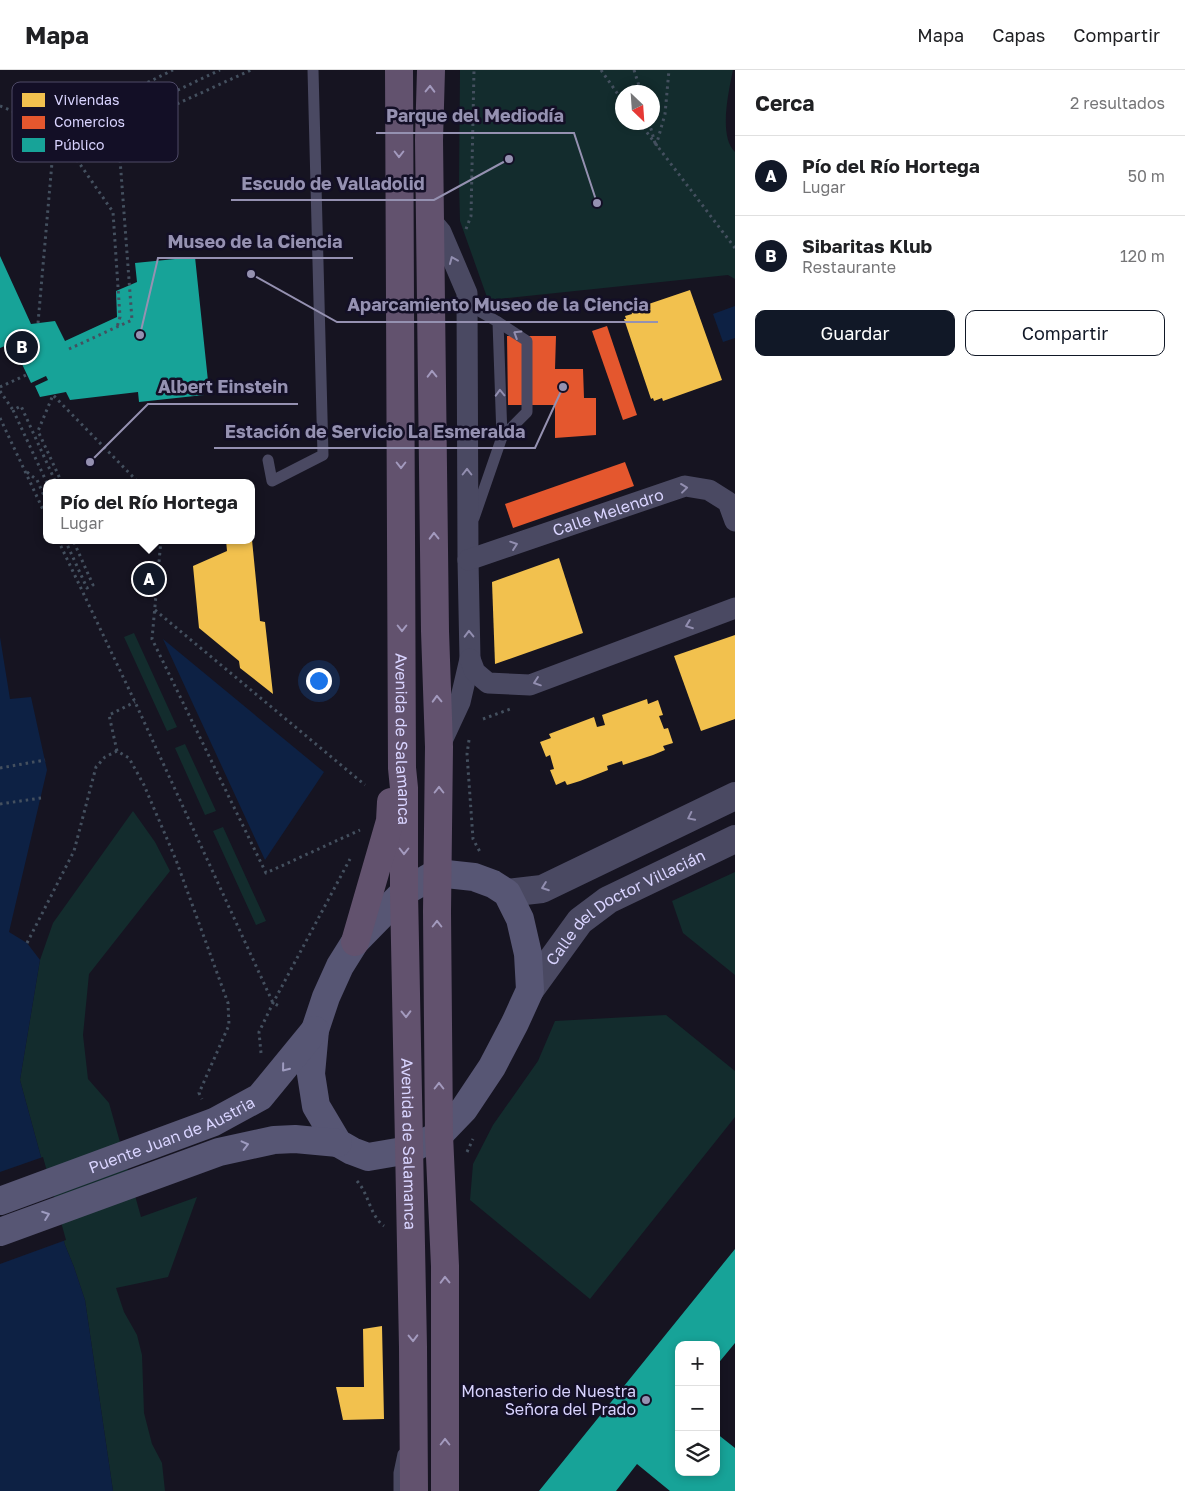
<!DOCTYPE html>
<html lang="es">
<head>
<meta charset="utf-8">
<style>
  body { margin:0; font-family:"Golos Text",sans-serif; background:#f2f2f2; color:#202124 }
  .controls { position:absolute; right:15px; bottom:15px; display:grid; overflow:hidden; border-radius:10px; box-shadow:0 2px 8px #0003 }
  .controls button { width:45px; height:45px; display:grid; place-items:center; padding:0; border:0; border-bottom:1px solid #e0e0e0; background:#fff; color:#202124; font:25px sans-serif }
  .compass { position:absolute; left:615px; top:15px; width:45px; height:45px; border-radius:50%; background:#fff; box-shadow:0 2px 8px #0003; rotate:155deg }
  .you { position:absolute; left:318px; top:610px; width:18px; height:18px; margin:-12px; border:4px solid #fff; border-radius:50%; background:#1a73e8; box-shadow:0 0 0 8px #1a73e833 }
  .badge { display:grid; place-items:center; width:32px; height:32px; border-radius:50%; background:#111827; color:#fff; font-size:16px; font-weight:700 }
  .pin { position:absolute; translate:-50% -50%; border:2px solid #fff; box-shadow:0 1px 5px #0006 }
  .popup { position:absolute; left:43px; top:409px; width:212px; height:65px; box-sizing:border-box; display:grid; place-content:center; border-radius:10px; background:#fff; filter:drop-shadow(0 1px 4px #0005); font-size:16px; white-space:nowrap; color:#757577 }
  .popup b { font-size:19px; color:#202124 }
  .popup::after { content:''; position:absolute; left:50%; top:100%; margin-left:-10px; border:10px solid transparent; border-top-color:#fff }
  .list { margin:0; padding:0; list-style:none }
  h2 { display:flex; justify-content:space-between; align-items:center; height:65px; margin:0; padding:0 20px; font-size:21px }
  h2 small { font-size:16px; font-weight:400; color:#757577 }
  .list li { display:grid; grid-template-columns:32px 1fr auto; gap:15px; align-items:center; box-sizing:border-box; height:80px; padding:0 20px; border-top:1px solid #e0e0e0 }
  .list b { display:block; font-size:19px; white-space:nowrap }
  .list p { margin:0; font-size:16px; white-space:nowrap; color:#757577 }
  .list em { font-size:16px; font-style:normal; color:#757577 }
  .actions { display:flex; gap:10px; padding:15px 20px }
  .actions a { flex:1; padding:11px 0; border:1px solid #111827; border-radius:10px; text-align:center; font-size:18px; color:#111827 }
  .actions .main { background:#111827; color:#fff }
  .icon { flex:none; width:28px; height:28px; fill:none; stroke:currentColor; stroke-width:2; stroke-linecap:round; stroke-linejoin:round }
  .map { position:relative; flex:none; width:735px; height:1421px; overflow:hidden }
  header { display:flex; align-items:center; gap:30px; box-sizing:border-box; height:70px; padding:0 25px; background:#fff; border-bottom:1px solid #e0e0e0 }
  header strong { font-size:24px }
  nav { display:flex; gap:28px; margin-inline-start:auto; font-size:18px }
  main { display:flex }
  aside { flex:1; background:#fff }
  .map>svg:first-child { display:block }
</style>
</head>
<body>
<header>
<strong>Mapa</strong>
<nav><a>Mapa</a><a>Capas</a><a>Compartir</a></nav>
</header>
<main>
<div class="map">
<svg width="735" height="1421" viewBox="0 0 735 1421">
  <rect width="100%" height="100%" fill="#161421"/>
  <g fill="#132c2d" fill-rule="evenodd">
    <path d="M 460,0 L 733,0 C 729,20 718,66 735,82 L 735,209 L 728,205 L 488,230 L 460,151 L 459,114 ZM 622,22 L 652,22 L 652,52 L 622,52 Z"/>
    <path d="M 134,563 L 177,657 L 167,661 L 124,567 Z"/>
    <path d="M 185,674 L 216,741 L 205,745 L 175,678 Z"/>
    <path d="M 133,741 L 155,772 L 170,801 L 89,904 L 83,965 L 88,1009 L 109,1033 L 141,1147 L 197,1127 L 168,1207 L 116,1218 L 124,1242 L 137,1265 L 142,1285 L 144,1343 L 152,1374 L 162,1393 L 165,1421 L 113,1421 L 85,1230 L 74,1197 L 65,1175 L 20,1010 L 40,890 L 53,853 Z"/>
    <path d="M 223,757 L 266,851 L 256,855 L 213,761 Z"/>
    <path d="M 735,802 L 735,905 L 683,863 L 672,831 Z"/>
    <path d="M 666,945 L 735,1001 L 735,1047 L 590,1229 L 470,1130 L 473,1094 L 493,1055 L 538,991 L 555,951 Z"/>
  </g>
  <g fill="#0d2144">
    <path d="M 735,236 L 735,268 L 723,272 L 713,244 Z"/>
    <path d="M 0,567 L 10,629 L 31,627 L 47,700 L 9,862 L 27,873 L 40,890 L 20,1010 L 65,1175 L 74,1197 L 85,1230 L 113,1421 L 0,1421 Z"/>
    <path d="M 163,569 L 324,702 L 265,790 Z"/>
  </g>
  <path fill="#161421" d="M 43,1087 L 66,1170 L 0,1194 L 0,1102 Z"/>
  <g fill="#f2c14e">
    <path d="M 690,220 L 722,310 L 663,331 L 662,328 L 654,331 L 653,328 L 651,329 L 624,249 L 626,249 L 625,246 L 632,244 L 631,240 Z"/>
    <path d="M 226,470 L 252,470 L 260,551 L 265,552 L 273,624 L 240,598 L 239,591 L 199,558 L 193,496 L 227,481 Z"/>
    <path d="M 559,488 L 583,563 L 495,594 L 492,512 Z"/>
    <path d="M 735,565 L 735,649 L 701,661 L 674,586 Z"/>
    <path d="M 647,629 L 648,634 L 658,630 L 663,645 L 659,646 L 664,659 L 668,658 L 673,673 L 663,676 L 665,680 L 653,685 L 623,695 L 622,691 L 607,696 L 608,700 L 580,711 L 567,715 L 565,711 L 556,715 L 550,700 L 554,699 L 550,685 L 546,687 L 540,672 L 551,668 L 549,664 L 594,647 L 597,657 L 605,655 L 602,645 Z"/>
    <path d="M 382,1256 L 384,1349 L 343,1350 L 336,1317 L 364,1317 L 363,1259 Z"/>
  </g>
  <g fill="#e4572e">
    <path d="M 607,256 L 637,345 L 623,350 L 592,261 Z"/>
    <path d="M 507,266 L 556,266 L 555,299 L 583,299 L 584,328 L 596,328 L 596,365 L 555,368 L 555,335 L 508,335 Z"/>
    <path d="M 625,392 L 634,416 L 513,458 L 505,434 Z"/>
  </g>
  <g fill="#17a398">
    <path d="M 0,186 L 31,254 L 55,251 L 65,271 L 117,247 L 116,221 L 137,212 L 135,193 L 195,187 L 208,311 L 202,311 L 204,325 L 139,332 L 138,322 L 70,330 L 66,322 L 40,327 L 35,316 L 48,310 L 46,306 L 31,313 L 12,273 L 0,278 Z"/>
    <path d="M 735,1179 L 735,1273 L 716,1296 L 716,1275 L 679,1275 L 679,1402 L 716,1402 L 716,1363 L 735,1378 L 735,1421 L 670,1421 L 637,1394 L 616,1421 L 539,1421 Z"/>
  </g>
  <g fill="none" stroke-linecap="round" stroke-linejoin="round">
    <g stroke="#44505f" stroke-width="3" stroke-dasharray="2.5 4" stroke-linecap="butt">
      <path d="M 601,0 L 622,30"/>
      <path d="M 634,0 L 641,22"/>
      <path d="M 0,36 L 55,58 L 113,142 L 120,247 L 117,257"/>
      <path d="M 639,52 L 735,178"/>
      <path d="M 649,52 L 655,73"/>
      <path d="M 118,61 L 251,0"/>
      <path d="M 656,76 L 665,44 L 669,0"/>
      <path d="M 466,159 L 471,146 L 474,0"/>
      <path d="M 38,253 L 55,58 L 173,0"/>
      <path d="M 69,279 L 132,250 L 117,49 L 220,0"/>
      <path d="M 0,317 L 26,305"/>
      <path d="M 0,321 L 13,340"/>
      <path d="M 0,348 L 46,446"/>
      <path d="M 27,402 L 37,410 L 46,430"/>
      <path d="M 47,413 L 13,340 L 21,336 L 56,413"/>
      <path d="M 62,413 L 38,361 L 53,325 L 139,413"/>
      <path d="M 58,470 L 135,632 L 273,933 L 279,936"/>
      <path d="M 65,470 L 87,518 L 93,515 L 73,470"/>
      <path d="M 161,470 L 152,569 L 266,803 L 360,760"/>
      <path d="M 155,540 L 365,715"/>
      <path d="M 483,649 L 513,638"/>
      <path d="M 469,670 L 467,684 L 473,769 L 480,782"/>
      <path d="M 117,681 L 109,645 L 135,632"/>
      <path d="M 0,698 L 45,690"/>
      <path d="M 0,734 L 41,728"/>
      <path d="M 27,873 L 74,781 L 96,697 L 105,687 L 117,681 L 129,688 L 144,715 L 176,790 L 228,933 L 229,955 L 199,1023 L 202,1029"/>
      <path d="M 261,983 L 259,962 L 273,933 L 350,789"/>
      <path d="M 467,1082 L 473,1069"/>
      <path d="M 357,1111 C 369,1124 370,1146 384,1156"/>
    </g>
    <g stroke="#4a4962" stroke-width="11">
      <path d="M 470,227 L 479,241 L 498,252 L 502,367 L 474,448"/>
      <path d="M 498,252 L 527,271 L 527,342 L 502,367"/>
      <path d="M 268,390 L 272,411 L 323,385 L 313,0"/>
      <path d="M 399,1421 L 399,1403 L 403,1384"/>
    </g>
    <g stroke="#4a4962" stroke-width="21">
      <path d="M 430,149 L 441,162 L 467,223 L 468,490 L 470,589 L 460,632 L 440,675"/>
      <path id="s1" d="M 468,490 L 685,416 L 709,420 L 728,432 L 735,451"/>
      <path d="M 470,589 L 475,602 L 488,613 L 530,615 L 735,538"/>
    </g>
    <g stroke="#4a4962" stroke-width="28">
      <path d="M 507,823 L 542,819 L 735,726"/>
      <path id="s2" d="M 530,920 L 580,851 L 608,830 L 735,769"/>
    </g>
    <g stroke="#575674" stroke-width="28">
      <path d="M 437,803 L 474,807 L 493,814 L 507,823 L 520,849 L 528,884 L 530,920 L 515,953 L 492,997 L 464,1039 L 439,1065 L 409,1080 L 368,1087 L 352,1081 L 338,1073 L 316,1036 L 311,1004 L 315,960 L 326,927 L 340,896 L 355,872 L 404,822 Z"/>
      <path id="s3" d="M 0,1131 L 214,1052 L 260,1027 L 315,960"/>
      <path d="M 0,1162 L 219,1082 L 274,1070 L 295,1069 L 338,1073"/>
    </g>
    <g stroke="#62526e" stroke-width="28">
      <path id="s4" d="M 399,0 L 402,698 L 404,718 L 404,822 L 413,1277 L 414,1421"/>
      <path d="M 431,0 L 429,70 L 435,561 L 439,677 L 437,842 L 439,1065 L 445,1196 L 445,1421"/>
      <path d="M 355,872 L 390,751 L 391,732"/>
    </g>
  </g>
  <defs><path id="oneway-chevron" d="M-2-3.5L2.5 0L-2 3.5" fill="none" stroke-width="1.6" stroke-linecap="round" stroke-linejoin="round" transform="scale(1.25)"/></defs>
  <g stroke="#a39abe">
    <use href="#oneway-chevron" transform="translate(430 19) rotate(-89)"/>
    <use href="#oneway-chevron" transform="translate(399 84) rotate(90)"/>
    <use href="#oneway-chevron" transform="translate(432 304) rotate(-91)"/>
    <use href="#oneway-chevron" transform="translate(401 395) rotate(90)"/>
    <use href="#oneway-chevron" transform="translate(434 466) rotate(-91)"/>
    <use href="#oneway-chevron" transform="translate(402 558) rotate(90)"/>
    <use href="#oneway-chevron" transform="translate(437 629) rotate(-92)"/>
    <use href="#oneway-chevron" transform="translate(439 720) rotate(-90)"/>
    <use href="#oneway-chevron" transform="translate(404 781) rotate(90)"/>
    <use href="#oneway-chevron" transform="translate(437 854) rotate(-90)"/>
    <use href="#oneway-chevron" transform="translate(406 944) rotate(89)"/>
    <use href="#oneway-chevron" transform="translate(439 1016) rotate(-90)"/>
    <use href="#oneway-chevron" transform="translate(445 1210) rotate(-91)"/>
    <use href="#oneway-chevron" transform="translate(413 1268) rotate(89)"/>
    <use href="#oneway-chevron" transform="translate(445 1372) rotate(-90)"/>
  </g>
  <g stroke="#928eb0">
    <use href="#oneway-chevron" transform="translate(453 190) rotate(-113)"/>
    <use href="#oneway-chevron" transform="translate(517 264) rotate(-148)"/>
    <use href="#oneway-chevron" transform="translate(500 323) rotate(-92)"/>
    <use href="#oneway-chevron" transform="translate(467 402) rotate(-90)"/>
    <use href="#oneway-chevron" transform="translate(684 418) rotate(-7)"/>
    <use href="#oneway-chevron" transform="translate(514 475) rotate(-19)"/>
    <use href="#oneway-chevron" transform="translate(689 555) rotate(159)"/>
    <use href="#oneway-chevron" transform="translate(469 564) rotate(-91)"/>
    <use href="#oneway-chevron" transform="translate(537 612) rotate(161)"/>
    <use href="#oneway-chevron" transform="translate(691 747) rotate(154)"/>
    <use href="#oneway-chevron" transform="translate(545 817) rotate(160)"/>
  </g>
  <g stroke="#9e9bc0">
    <use href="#oneway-chevron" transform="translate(285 998) rotate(129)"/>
    <use href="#oneway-chevron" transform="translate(245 1075) rotate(-14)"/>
    <use href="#oneway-chevron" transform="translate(46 1145) rotate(-20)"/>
  </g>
  <circle fill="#9591b1" stroke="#130f26" stroke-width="2" cx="646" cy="1330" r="5"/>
  <g text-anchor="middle" stroke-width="5" stroke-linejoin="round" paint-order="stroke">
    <g font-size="16" fill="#d9d4ff" stroke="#130f26">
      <text dy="6" stroke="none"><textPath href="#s1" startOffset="148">Calle Melendro</textPath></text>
      <text dy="6" stroke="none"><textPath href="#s4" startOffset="669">Avenida de Salamanca</textPath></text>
      <text dy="6" stroke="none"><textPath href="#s2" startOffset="130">Calle del Doctor Villacián</textPath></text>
      <text dy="6" stroke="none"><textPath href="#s3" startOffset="184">Puente Juan de Austria</textPath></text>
      <text dy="6" stroke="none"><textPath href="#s4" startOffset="1074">Avenida de Salamanca</textPath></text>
    </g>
    <g font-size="16" fill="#d9d4ff" stroke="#130f26" text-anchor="end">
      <text x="636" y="1327">Monasterio de Nuestra<tspan x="636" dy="18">Señora del Prado</tspan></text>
    </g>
  </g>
  <rect x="12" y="12" width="166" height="80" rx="8" fill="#130f26" stroke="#4e4a67" stroke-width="1"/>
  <rect x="22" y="23" width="23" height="14" fill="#f2c14e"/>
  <rect x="22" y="46" width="23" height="13" fill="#e4572e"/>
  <rect x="22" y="68" width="23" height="14" fill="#17a398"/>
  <g font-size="14" fill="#d9d4ff">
    <text x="54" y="35">Viviendas</text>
    <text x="54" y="57">Comercios</text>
    <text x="54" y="80">Público</text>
  </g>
  <path fill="none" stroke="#9591b1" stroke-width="2" d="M597 133L574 63H376M509 89L434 130H231M140 265L158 188H353M251 204L337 252H658M90 392L148 334H298M563 317L535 378H214"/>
  <g fill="#9591b1" stroke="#130f26" stroke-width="2">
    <circle cx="597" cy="133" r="5"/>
    <circle cx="509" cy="89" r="5"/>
    <circle cx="140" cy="265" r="5"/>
    <circle cx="251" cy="204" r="5"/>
    <circle cx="90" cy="392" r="5"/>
    <circle cx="563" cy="317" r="5"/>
  </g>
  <g font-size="18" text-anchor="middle" font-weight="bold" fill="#9591b1" stroke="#130f26" stroke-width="5" stroke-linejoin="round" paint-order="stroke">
    <text x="475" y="52">Parque del Mediodía</text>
    <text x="333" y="120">Escudo de Valladolid</text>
    <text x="255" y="178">Museo de la Ciencia</text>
    <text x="498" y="241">Aparcamiento Museo de la Ciencia</text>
    <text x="223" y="323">Albert Einstein</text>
    <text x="375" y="368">Estación de Servicio La Esmeralda</text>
  </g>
</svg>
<div class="controls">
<button>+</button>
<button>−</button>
<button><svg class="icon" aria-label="layers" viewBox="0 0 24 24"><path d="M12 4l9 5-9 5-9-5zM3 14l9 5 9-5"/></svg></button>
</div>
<svg class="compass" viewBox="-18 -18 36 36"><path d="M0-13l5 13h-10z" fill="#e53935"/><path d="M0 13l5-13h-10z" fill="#757577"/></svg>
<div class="you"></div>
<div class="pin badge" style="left:149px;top:509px">A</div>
<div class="popup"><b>Pío del Río Hortega</b>Lugar</div>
<div class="pin badge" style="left:22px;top:277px">B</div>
</div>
<aside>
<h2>Cerca<small>2 resultados</small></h2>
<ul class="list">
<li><span class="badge">A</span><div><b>Pío del Río Hortega</b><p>Lugar</p></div><em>50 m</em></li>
<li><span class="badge">B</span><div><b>Sibaritas Klub</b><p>Restaurante</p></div><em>120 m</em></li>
</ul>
<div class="actions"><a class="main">Guardar</a><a>Compartir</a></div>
</aside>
</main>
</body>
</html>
